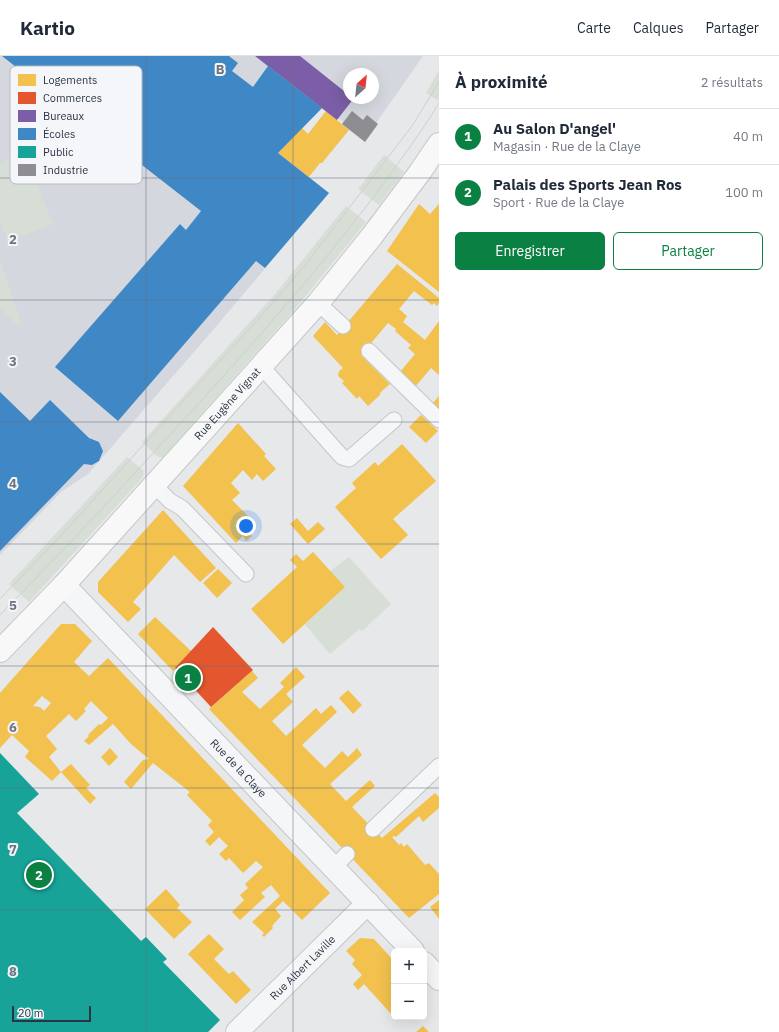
<!DOCTYPE html>
<html lang="fr">
<head>
<meta charset="utf-8">
<style>
  body { margin:0; font-family:"IBM Plex Sans",sans-serif; background:#f2f2f3; color:#1f2937 }
  .controls { position:absolute; right:12px; bottom:12px; display:grid; overflow:hidden; border-radius:6px; box-shadow:0 4px 16px #0002 }
  .controls button { width:36px; height:36px; display:grid; place-items:center; padding:0; border:0; border-bottom:1px solid #e0e1e3; background:#fff; color:#1f2937; font:20px sans-serif }
  .compass { position:absolute; left:343px; top:12px; width:36px; height:36px; border-radius:50%; background:#fff; box-shadow:0 4px 16px #0002; rotate:27deg }
  .scale { position:absolute; left:12px; bottom:10px; width:79px; box-sizing:border-box; padding-left:4px; border:2px solid #2b3445; border-top:0; font-size:11px; line-height:14px; white-space:nowrap; color:#2b3445; -webkit-text-stroke:3px #f4f6f9; paint-order:stroke }
  .you { position:absolute; left:246px; top:470px; width:14px; height:14px; margin:-10px; border:3px solid #fff; border-radius:50%; background:#1a73e8; box-shadow:0 0 0 6px #1a73e833 }
  .badge { display:grid; place-items:center; width:26px; height:26px; border-radius:50%; background:#0b8043; color:#fff; font-size:13px; font-weight:700 }
  .pin { position:absolute; translate:-50% -50%; border:2px solid #fff; box-shadow:0 1px 4px #0006 }
  .list { margin:0; padding:0; list-style:none }
  h2 { display:flex; justify-content:space-between; align-items:center; height:52px; margin:0; padding:0 16px; font-size:17px }
  h2 small { font-size:13px; font-weight:400; color:#747a83 }
  .list li { display:grid; grid-template-columns:26px 1fr auto; gap:12px; align-items:center; box-sizing:border-box; height:56px; padding:0 16px; border-top:1px solid #e0e1e3 }
  .list b { display:block; font-size:15px; white-space:nowrap }
  .list p { margin:0; font-size:13px; white-space:nowrap; color:#747a83 }
  .list em { font-size:13px; font-style:normal; color:#747a83 }
  .actions { display:flex; gap:8px; padding:12px 16px }
  .actions a { flex:1; padding:9px 0; border:1px solid #0b8043; border-radius:6px; text-align:center; font-size:14px; color:#0b8043 }
  .actions .main { background:#0b8043; color:#fff }
  .map { position:relative; flex:none; width:439px; height:976px; overflow:hidden }
  header { display:flex; align-items:center; gap:24px; box-sizing:border-box; height:56px; padding:0 20px; background:#fff; border-bottom:1px solid #e0e1e3 }
  header strong { font-size:19px }
  nav { display:flex; gap:22px; margin-inline-start:auto; font-size:14px }
  main { display:flex }
  aside { flex:1; background:#fff }
  .map>svg:first-child { display:block }
</style>
</head>
<body>
<header>
<strong>Kartio</strong>
<nav><a>Carte</a><a>Calques</a><a>Partager</a></nav>
</header>
<main>
<div class="map">
<svg width="439" height="976" viewBox="0 0 439 976">
  <rect width="100%" height="100%" fill="#e6e8ea"/>
  <g fill="#d4d7dd" fill-rule="evenodd">
    <path d="M 0,0 L 255,0 L 322,52 L 279,97 L 329,137 L 213,274 L 88,418 L 61,436 L 0,499 Z"/>
    <path d="M 258,0 L 423,0 L 365,83 ZM 349,18 L 373,18 L 373,42 L 349,42 Z"/>
  </g>
  <g fill="#d6ded6">
    <path d="M 439,14 L 439,45 L 426,37 Z"/>
    <path d="M 21,87 L 53,168 L 8,186 L 0,165 L 0,110 Z"/>
    <path d="M 384,99 L 404,116 L 379,149 L 358,133 Z"/>
    <path d="M 346,150 L 366,166 L 294,254 L 163,401 L 158,401 L 142,386 L 276,237 Z"/>
    <path d="M 0,205 L 22,268 L 17,269 L 0,252 Z"/>
    <path d="M 127,401 L 144,415 L 143,421 L 29,546 L 9,528 Z"/>
    <path d="M 349,501 L 391,548 L 362,575 L 359,573 L 330,598 L 305,568 L 345,531 L 330,515 Z"/>
  </g>
  <g fill="#f2c14e" fill-rule="evenodd">
    <path d="M 326,55 L 349,74 L 322,107 L 320,107 L 309,121 L 278,97 L 302,72 L 308,78 Z"/>
    <path d="M 419,148 L 430,158 L 439,148 L 439,236 L 387,195 Z"/>
    <path d="M 397,208 L 439,242 L 439,247 L 437,250 L 434,247 L 432,249 L 414,235 L 399,253 L 407,260 L 403,266 L 425,284 L 439,265 L 439,319 L 431,312 L 415,331 L 400,316 L 415,298 L 408,292 L 411,289 L 395,275 L 396,273 L 388,267 L 361,299 L 390,328 L 383,334 L 380,337 L 380,339 L 368,350 L 359,340 L 357,343 L 342,327 L 344,325 L 338,320 L 339,315 L 343,312 L 313,280 L 325,266 L 337,279 Z"/>
    <path d="M 439,340 L 439,354 L 432,348 Z"/>
    <path d="M 421,359 L 438,375 L 426,387 L 409,371 Z"/>
    <path d="M 238,367 L 266,398 L 264,400 L 276,413 L 263,425 L 257,418 L 252,424 L 243,414 L 231,427 L 240,437 L 232,444 L 256,468 L 248,475 L 252,480 L 246,485 L 243,480 L 236,487 L 183,430 Z"/>
    <path d="M 402,388 L 436,425 L 393,463 L 408,479 L 381,503 L 335,451 L 356,432 L 352,427 L 375,406 L 378,410 Z"/>
    <path d="M 163,454 L 216,512 L 200,526 L 174,499 L 133,546 L 141,553 L 128,566 L 98,536 L 98,526 Z"/>
    <path d="M 297,462 L 308,475 L 318,466 L 325,473 L 308,488 L 290,468 Z"/>
    <path d="M 313,496 L 345,531 L 283,588 L 251,553 L 297,511 L 290,504 L 296,498 L 303,505 Z"/>
    <path d="M 218,513 L 232,527 L 217,542 L 203,527 Z"/>
    <path d="M 155,561 L 191,595 L 173,615 L 138,578 Z"/>
    <path d="M 61,568 L 75,568 L 92,585 L 74,606 L 89,620 L 108,602 L 330,837 L 302,864 L 283,845 L 275,853 L 281,860 L 272,870 L 273,872 L 264,881 L 262,879 L 264,877 L 252,866 L 280,840 L 271,829 L 261,837 L 265,841 L 240,864 L 232,856 L 244,844 L 240,839 L 248,832 L 245,828 L 263,811 L 256,805 L 243,817 L 229,802 L 226,805 L 219,798 L 228,790 L 219,781 L 210,790 L 205,785 L 214,776 L 208,769 L 212,765 L 187,739 L 190,736 L 153,707 L 131,733 L 124,726 L 143,704 L 149,703 L 131,688 L 113,668 L 89,689 L 84,685 L 89,680 L 88,679 L 99,668 L 101,669 L 108,662 L 91,645 L 84,653 L 86,655 L 76,665 L 69,658 L 46,680 L 57,693 L 49,701 L 61,716 L 52,725 L 25,701 L 29,695 L 12,679 L 0,692 L 0,637 ZM 42,640 L 51,647 L 44,655 L 40,651 L 33,650 Z"/>
    <path d="M 296,611 L 305,621 L 286,638 L 293,646 L 272,665 L 286,680 L 316,652 L 321,658 L 331,649 L 337,656 L 302,689 L 325,712 L 342,695 L 348,701 L 357,692 L 362,699 L 330,728 L 346,745 L 370,724 L 375,730 L 352,751 L 382,782 L 435,737 L 439,741 L 439,752 L 423,766 L 419,760 L 396,781 L 394,780 L 392,781 L 399,789 L 401,787 L 404,791 L 407,788 L 425,809 L 429,807 L 439,818 L 439,838 L 409,862 L 209,653 L 252,615 L 258,622 L 242,636 L 260,653 L 284,631 L 280,627 Z"/>
    <path d="M 348,634 L 362,649 L 353,658 L 339,642 Z"/>
    <path d="M 110,692 L 118,701 L 109,710 L 101,701 Z"/>
    <path d="M 71,708 L 90,729 L 86,732 L 96,742 L 90,748 L 61,716 Z"/>
    <path d="M 166,833 L 180,849 L 177,852 L 192,866 L 174,883 L 145,853 Z"/>
    <path d="M 439,844 L 439,863 L 430,851 Z"/>
    <path d="M 209,878 L 224,893 L 214,903 L 229,918 L 233,915 L 251,934 L 236,948 L 188,898 Z"/>
    <path d="M 360,882 L 374,883 L 394,905 L 394,957 L 392,959 L 364,928 L 358,934 L 353,928 L 362,919 L 352,908 L 355,904 L 346,895 Z"/>
    <path d="M 423,970 L 429,976 L 416,976 Z"/>
  </g>
  <path fill="#e4572e" d="M 213,571 L 253,614 L 211,651 L 175,612 Z"/>
  <path fill="#7b5ea7" d="M 255,0 L 300,0 L 349,39 L 349,42 L 354,42 L 337,64 Z"/>
  <g fill="#3f88c5">
    <path d="M 2,0 L 229,0 L 238,7 L 232,15 L 253,31 L 268,10 L 322,52 L 278,97 L 329,137 L 265,212 L 256,205 L 118,365 L 55,311 L 180,168 L 186,174 L 201,155 Z"/>
    <path d="M 0,336 L 30,365 L 50,344 L 89,382 L 99,386 L 103,395 L 99,405 L 92,409 L 84,408 L 0,495 Z"/>
  </g>
  <path fill="#17a398" d="M 0,697 L 39,738 L 17,757 L 141,885 L 146,881 L 167,903 L 163,906 L 220,964 L 208,976 L 0,976 Z"/>
  <path fill="#8d8d92" d="M 352,55 L 363,64 L 367,59 L 378,68 L 365,86 L 342,68 Z"/>
  <g fill="none" stroke-linecap="round" stroke-linejoin="round">
    <defs>
      <g id="lane">
        <path d="M 318,247 L 343,270"/>
        <path d="M 369,295 L 439,364"/>
        <path d="M 261,310 L 342,401 L 349,403 L 394,364"/>
        <path d="M 154,429 L 170,445 L 182,452 L 246,518"/>
        <path d="M 373,773 L 439,710"/>
        <path d="M 334,811 L 347,798"/>
      </g>
      <g id="street">
        <path id="s1" d="M 64,529 L 413,895"/>
        <path d="M 424,907 L 439,923"/>
        <path id="s2" d="M 237,976 L 368,847"/>
      </g>
      <g id="secondary">
        <path id="s3" d="M 0,595 L 64,529 L 318,247 L 372,180 L 420,116 L 439,88"/>
      </g>
    </defs>
    <use href="#lane" stroke="#c4c6c8" stroke-width="17"/>
    <use href="#street" stroke="#c4c6c8" stroke-width="24"/>
    <use href="#secondary" stroke="#c4c6c8" stroke-width="24"/>
    <use href="#lane" stroke="#f5f6f7" stroke-width="15"/>
    <use href="#street" stroke="#f5f6f7" stroke-width="22"/>
    <use href="#secondary" stroke="#f8f8f8" stroke-width="22"/>
    <g stroke="#cecfd2" stroke-width="1">
      <path d="M 0,543 L 53,488 L 270,250 L 306,208 L 412,70 L 439,26"/>
      <path d="M 0,559 C 78,480 153,398 227,316 C 281,256 333,195 381,131 C 401,103 421,77 439,47"/>
    </g>
  </g>
  <path fill="none" stroke="#6c737f" stroke-width="1" stroke-opacity="0.55" d="M 146,0 L 146,976M 293,0 L 293,976M 0,122 L 439,122M 0,244 L 439,244M 0,366 L 439,366M 0,488 L 439,488M 0,610 L 439,610M 0,732 L 439,732M 0,854 L 439,854"/>
  <g text-anchor="middle" stroke-width="4" stroke-linejoin="round" paint-order="stroke">
    <g font-size="11" fill="#2b3445" stroke="#f4f6f9">
      <text dy="4" stroke="none"><textPath href="#s3" startOffset="336">Rue Eugène Vignat</textPath></text>
      <text dy="4" stroke="none"><textPath href="#s1" startOffset="253">Rue de la Claye</textPath></text>
      <text dy="4" stroke="none"><textPath href="#s2" startOffset="92">Rue Albert Laville</textPath></text>
    </g>
  </g>
  <rect x="10" y="10" width="132" height="118" rx="6" fill="#f4f6f9" stroke="#b8bcc3" stroke-width="1"/>
  <rect x="18" y="18" width="18" height="12" fill="#f2c14e"/>
  <rect x="18" y="36" width="18" height="12" fill="#e4572e"/>
  <rect x="18" y="54" width="18" height="12" fill="#7b5ea7"/>
  <rect x="18" y="72" width="18" height="12" fill="#3f88c5"/>
  <rect x="18" y="90" width="18" height="12" fill="#17a398"/>
  <rect x="18" y="108" width="18" height="12" fill="#8d8d92"/>
  <g font-size="11" fill="#2b3445">
    <text x="43" y="28">Logements</text>
    <text x="43" y="46">Commerces</text>
    <text x="43" y="64">Bureaux</text>
    <text x="43" y="82">Écoles</text>
    <text x="43" y="100">Public</text>
    <text x="43" y="118">Industrie</text>
  </g>
  <g font-size="13" text-anchor="middle" font-weight="bold" fill="#6c737f" stroke="#f4f6f9" stroke-width="4" stroke-linejoin="round" paint-order="stroke">
    <text x="220" y="18">B</text>
    <text x="13" y="188">2</text>
    <text x="13" y="310">3</text>
    <text x="13" y="432">4</text>
    <text x="13" y="554">5</text>
    <text x="13" y="676">6</text>
    <text x="13" y="798">7</text>
    <text x="13" y="920">8</text>
  </g>
</svg>
<div class="controls">
<button>+</button>
<button>−</button>
</div>
<svg class="compass" viewBox="-18 -18 36 36"><path d="M0-13l5 13h-10z" fill="#e53935"/><path d="M0 13l5-13h-10z" fill="#747a83"/></svg>
<div class="scale">20 m</div>
<div class="you"></div>
<div class="pin badge" style="left:188px;top:622px">1</div>
<div class="pin badge" style="left:39px;top:819px">2</div>
</div>
<aside>
<h2>À proximité<small>2 résultats</small></h2>
<ul class="list">
<li><span class="badge">1</span><div><b>Au Salon D'angel'</b><p>Magasin · Rue de la Claye</p></div><em>40 m</em></li>
<li><span class="badge">2</span><div><b>Palais des Sports Jean Ros</b><p>Sport · Rue de la Claye</p></div><em>100 m</em></li>
</ul>
<div class="actions"><a class="main">Enregistrer</a><a>Partager</a></div>
</aside>
</main>
</body>
</html>
